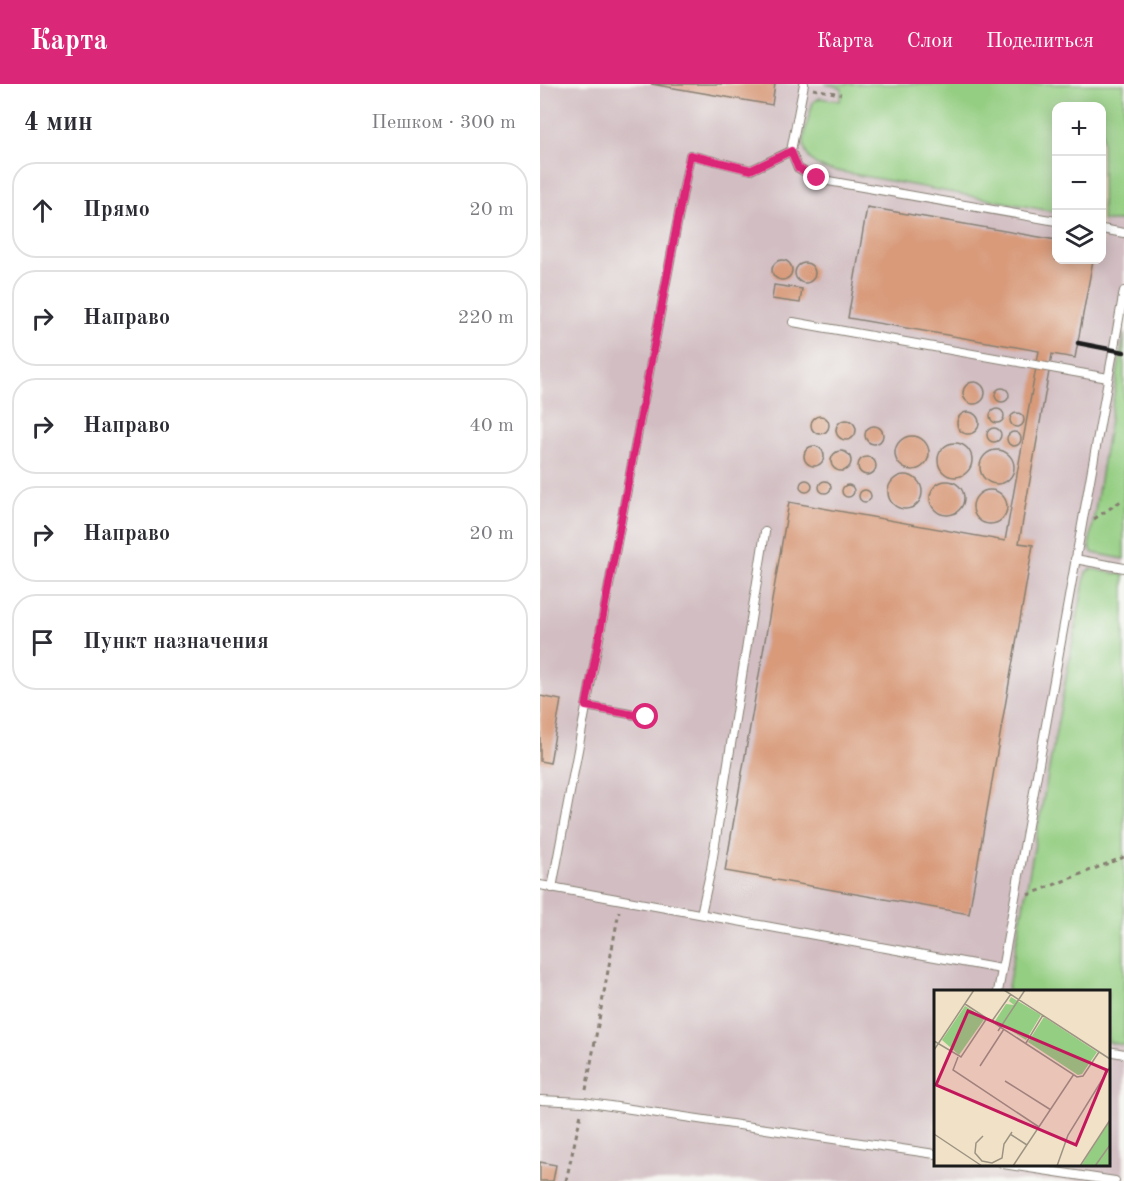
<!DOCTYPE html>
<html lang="ru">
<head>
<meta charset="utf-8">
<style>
  body { margin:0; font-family:"Old Standard TT",serif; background:#f7f7f7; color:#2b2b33 }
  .controls { position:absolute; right:18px; top:18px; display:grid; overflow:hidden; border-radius:12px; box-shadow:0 3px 15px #0003 }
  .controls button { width:54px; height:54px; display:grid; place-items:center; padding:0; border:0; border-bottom:2px solid #e1e1e2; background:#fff; color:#2b2b33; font:30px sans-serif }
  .stop { position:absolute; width:18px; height:18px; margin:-14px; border:4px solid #db2777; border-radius:50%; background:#fff }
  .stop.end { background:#db2777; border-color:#fff; box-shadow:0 2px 6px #0008 }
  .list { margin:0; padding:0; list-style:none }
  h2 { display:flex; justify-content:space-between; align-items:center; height:78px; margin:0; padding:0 24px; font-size:26px }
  h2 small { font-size:20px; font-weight:400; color:#7c7c81 }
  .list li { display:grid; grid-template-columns:39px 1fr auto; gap:18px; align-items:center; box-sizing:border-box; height:96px; margin:0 12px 12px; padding:0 12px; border:2px solid #e1e1e2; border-radius:24px }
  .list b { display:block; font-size:22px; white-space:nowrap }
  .list em { font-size:20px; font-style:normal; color:#7c7c81 }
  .icon { flex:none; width:33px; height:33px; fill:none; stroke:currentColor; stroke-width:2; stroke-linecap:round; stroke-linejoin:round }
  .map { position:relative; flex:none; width:584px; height:1097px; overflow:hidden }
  header { display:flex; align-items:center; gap:36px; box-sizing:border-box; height:84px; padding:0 30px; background:#db2777; color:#fff }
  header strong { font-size:28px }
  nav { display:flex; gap:33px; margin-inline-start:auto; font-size:21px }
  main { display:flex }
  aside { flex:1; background:#fff }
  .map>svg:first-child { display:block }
</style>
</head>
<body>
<header>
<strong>Карта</strong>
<nav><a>Карта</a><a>Слои</a><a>Поделиться</a></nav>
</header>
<main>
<aside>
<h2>4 мин<small>Пешком · 300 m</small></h2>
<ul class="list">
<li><svg class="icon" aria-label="ahead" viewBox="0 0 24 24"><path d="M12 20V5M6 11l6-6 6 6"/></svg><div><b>Прямо</b></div><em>20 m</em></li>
<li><svg class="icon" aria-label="right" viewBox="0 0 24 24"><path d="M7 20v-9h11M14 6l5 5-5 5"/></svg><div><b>Направо</b></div><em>220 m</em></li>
<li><svg class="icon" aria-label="right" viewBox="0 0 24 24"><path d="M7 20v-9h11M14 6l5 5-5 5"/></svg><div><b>Направо</b></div><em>40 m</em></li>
<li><svg class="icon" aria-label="right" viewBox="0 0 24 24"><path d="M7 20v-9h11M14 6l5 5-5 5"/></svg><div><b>Направо</b></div><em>20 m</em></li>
<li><svg class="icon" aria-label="arrive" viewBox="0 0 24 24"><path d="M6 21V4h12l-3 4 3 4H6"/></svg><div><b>Пункт назначения</b></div></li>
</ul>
</aside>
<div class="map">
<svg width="584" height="1097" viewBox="0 0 584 1097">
  <rect width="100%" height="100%" fill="#f6f6f2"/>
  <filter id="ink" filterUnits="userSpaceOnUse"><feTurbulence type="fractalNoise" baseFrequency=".0167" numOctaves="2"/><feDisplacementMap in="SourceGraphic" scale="12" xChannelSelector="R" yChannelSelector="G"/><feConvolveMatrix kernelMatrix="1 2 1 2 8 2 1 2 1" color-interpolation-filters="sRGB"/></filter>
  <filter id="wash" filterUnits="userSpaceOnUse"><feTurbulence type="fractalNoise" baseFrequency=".008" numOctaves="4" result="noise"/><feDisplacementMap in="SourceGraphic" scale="24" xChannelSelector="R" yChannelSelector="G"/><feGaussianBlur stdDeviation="1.35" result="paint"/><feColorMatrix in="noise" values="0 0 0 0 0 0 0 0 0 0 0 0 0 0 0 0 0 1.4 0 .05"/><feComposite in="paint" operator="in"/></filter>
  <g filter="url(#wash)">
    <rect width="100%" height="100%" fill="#f1e2c7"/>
    <path fill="#d2bec2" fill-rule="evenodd" d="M 0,0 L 584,0 L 584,1097 L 0,1097 ZM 516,22 L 562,22 L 562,176 L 516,176 ZM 395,908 L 568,908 L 568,1080 L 395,1080 Z"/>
    <g fill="#94ce82" stroke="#58754f" stroke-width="1.5">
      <path d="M 285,0 L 584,0 L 584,135 L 583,137 L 562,137 L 562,22 L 516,22 L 516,128 L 286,85 C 252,73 266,46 273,18 L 280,14 L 300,17 L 302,4 Z"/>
      <path d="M 584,250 L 584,475 L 553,469 L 549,463 Z"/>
      <path d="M 551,485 L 584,491 L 584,961 L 568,958 L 568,908 L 467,908 L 546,488 Z"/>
    </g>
    <g id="blocks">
      <g fill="#d89a79">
        <path d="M 111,0 L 235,0 L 232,21 Z"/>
        <path d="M 327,123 L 516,156 L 516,176 L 553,176 L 535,274 L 512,270 L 479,459 L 493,461 L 429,830 L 185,787 L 249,418 L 465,457 L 499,267 L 308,234 Z"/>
        <circle cx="242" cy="186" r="10"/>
        <circle cx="265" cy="189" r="10"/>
        <path d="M 234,201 L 262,205 L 260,219 L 232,215 Z"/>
        <circle cx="434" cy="309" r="11"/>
        <circle cx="462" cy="311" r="7"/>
        <circle cx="457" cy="332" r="7"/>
        <circle cx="428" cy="339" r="11"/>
        <circle cx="477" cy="336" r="7"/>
        <circle cx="280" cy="341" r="9"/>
        <circle cx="306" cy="346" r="10"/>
        <circle cx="334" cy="351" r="9"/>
        <circle cx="454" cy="351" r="7"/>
        <circle cx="474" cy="355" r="7"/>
        <circle cx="372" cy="369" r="17"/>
        <circle cx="415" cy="376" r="17"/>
        <circle cx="274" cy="372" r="10"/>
        <circle cx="457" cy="383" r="17"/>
        <circle cx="301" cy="377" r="10"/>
        <circle cx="327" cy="382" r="9"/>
        <circle cx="365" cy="408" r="17"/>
        <circle cx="266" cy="402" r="6"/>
        <circle cx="407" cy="414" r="17"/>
        <circle cx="285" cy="403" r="6"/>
        <circle cx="308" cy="407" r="6"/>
        <circle cx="450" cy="423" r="17"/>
        <circle cx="325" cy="412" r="6"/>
        <path d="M 0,612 L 21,616 L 10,679 L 0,677 Z"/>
        <path d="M 0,1078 L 16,1081 L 13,1097 L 0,1097 Z"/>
      </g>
    </g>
  </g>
  <g filter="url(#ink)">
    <use href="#blocks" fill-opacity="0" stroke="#867f72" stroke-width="1.5"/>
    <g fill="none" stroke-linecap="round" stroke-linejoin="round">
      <defs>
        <g id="lane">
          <path d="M 264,0 L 251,67 L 258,84 L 277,95 L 516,137"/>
          <path d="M 562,145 L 584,149"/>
          <path d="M 253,238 L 568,294"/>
          <path d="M 535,475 L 584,484"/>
          <path d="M 46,622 L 106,633"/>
          <path d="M 0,801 L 461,885"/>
          <path d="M 12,804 L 150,71 L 211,86 L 251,67"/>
          <path d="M 161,830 L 171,785 L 225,448"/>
          <path d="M 458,908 L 584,207"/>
          <path d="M 568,967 L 584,970"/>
          <path d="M 0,1016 L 43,1018 L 395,1070"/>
          <path d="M 463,1080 L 575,1097"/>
        </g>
      </defs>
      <use href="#lane" stroke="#867f72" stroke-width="10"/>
      <g stroke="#867f72" stroke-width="3" stroke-dasharray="4.5 4.5" stroke-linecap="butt">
        <path d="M 273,5 L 301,10"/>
        <path d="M 554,435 L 584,415"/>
        <path d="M 488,811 L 584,773"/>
        <path d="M 46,1006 L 79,827"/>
        <path d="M 26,1097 L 41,1030"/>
      </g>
      <use href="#lane" stroke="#fff" stroke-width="8"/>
      <path stroke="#1c1c1c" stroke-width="4.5" d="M 538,259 L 584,268"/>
    </g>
  </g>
  <g fill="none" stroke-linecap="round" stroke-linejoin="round" filter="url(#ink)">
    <path stroke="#db2777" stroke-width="8" d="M 106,633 L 46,622 L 150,71 L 211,86 L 251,67 L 258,84 L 277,94"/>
  </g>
  <g transform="translate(394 906)">
    <rect width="176" height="176" fill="#f1e2c7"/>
    <path d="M 77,7 L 107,25 L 92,50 L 61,31 L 72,14 L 80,15 L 75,11 ZM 31,16 L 51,28 L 25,65 L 8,50 ZM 110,27 L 163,62 L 148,84 L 144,85 L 94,52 ZM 175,132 L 175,175 L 147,176 Z" fill="#94ce82"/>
    <path fill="none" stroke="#9c9383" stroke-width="1.5" d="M 70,0 L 176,69M 31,14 L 143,87 L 149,86 L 165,62M 58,31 L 77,4M 64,41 L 91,0M 0,51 L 27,67 L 53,28M 92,53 L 109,25M 0,60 L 40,0M 24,67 L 19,80 L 105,137M 46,76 L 70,39M 71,91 L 117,120M 0,144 L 48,176M 76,144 L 93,155M 49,146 L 42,153 L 41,163 L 48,171 L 58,173 L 68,168 L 70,154 L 78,142M 79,176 L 140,84M 123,176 L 134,145 L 176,77M 146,176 L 176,130M 161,176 L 176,155"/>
    <path fill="#c2185b" fill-opacity="0.15" stroke="#c2185b" stroke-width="3" d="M 34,21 L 173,80 L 142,155 L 2,95 Z"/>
    <rect width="176" height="176" fill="none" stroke="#1c1c1c" stroke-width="3"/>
  </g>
</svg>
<div class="controls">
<button>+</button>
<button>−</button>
<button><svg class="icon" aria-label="layers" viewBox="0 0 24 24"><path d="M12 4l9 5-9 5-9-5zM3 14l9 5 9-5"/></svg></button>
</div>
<div class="stop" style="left:106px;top:633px"></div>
<div class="stop end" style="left:277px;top:94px"></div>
</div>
</main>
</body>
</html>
